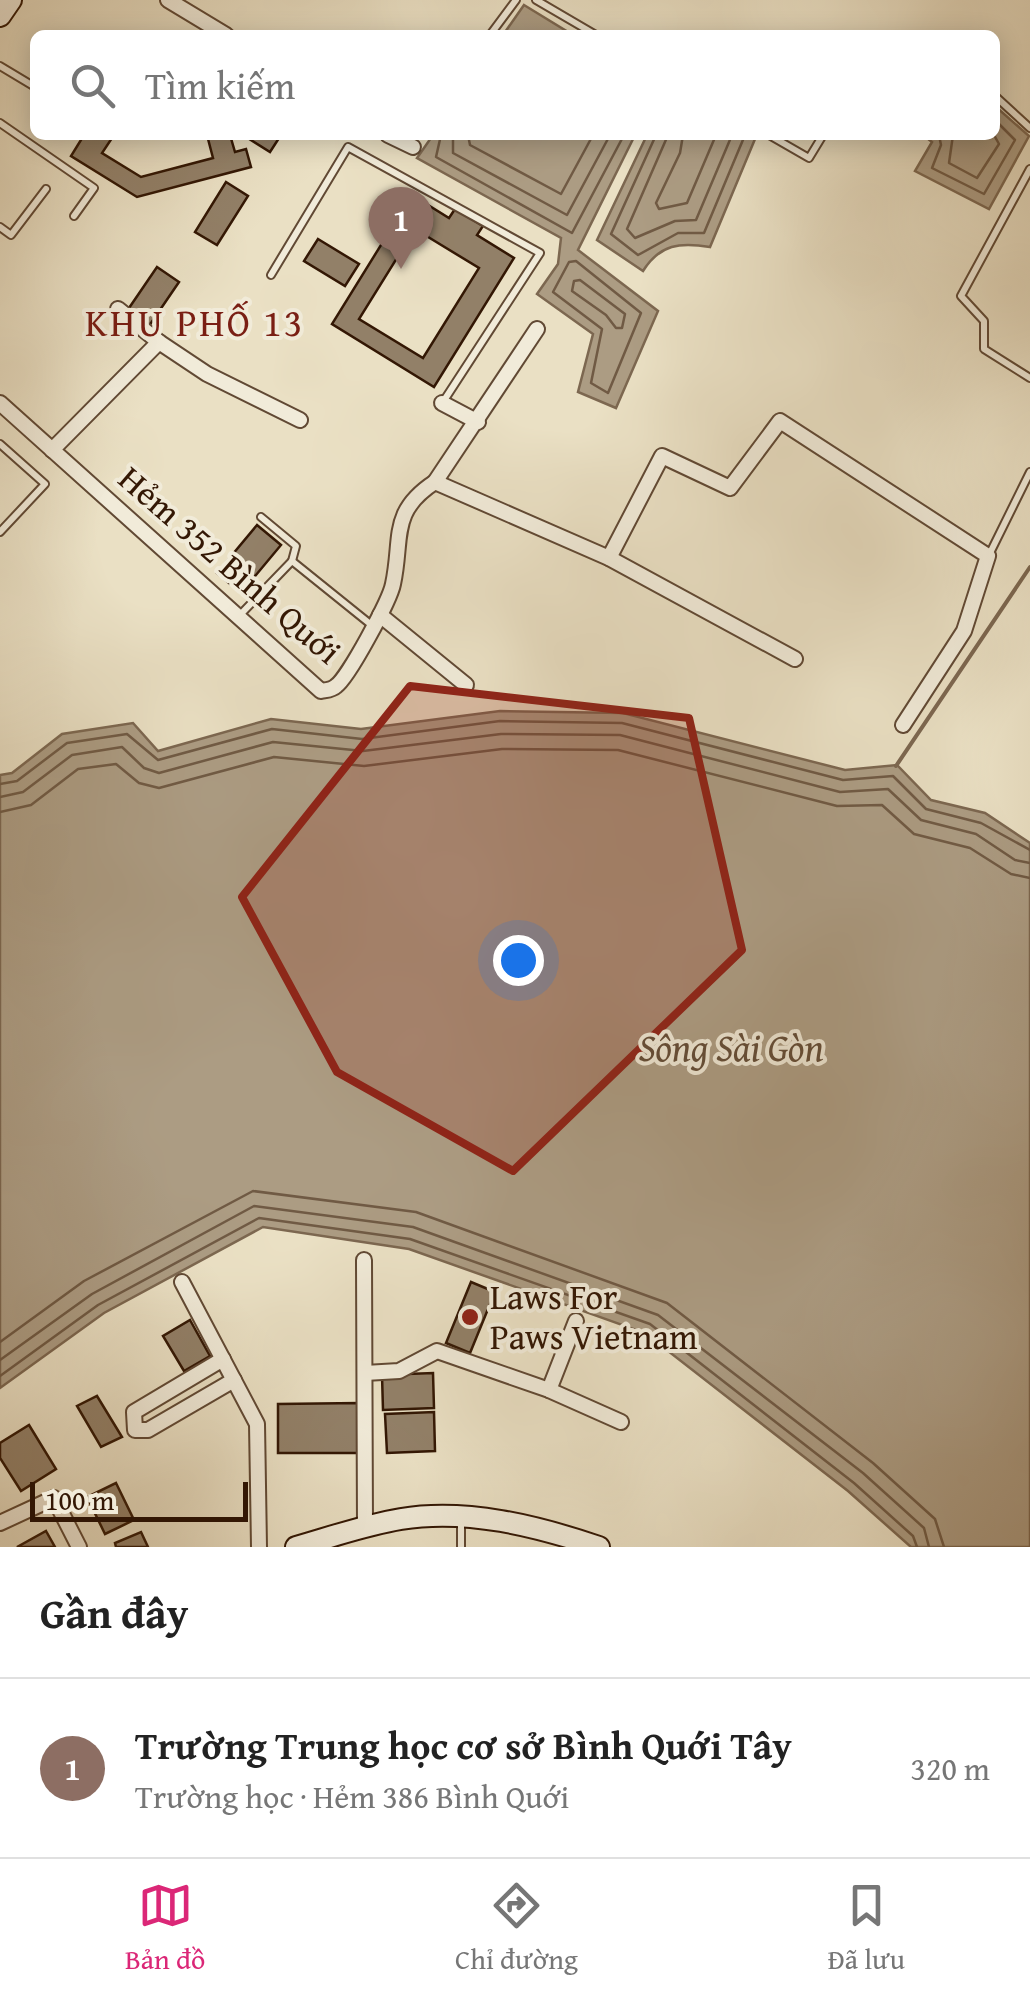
<!DOCTYPE html>
<html lang="vi">
<head>
<meta charset="utf-8">
<style>
  body { margin:0; font-family:"Gentium Book Plus",serif; background:#f2f2f2; color:#222 }
  .scale { position:absolute; left:30px; bottom:25px; width:218px; box-sizing:border-box; padding-left:10px; border:5px solid #331704; border-top:0; font-size:28px; line-height:35px; white-space:nowrap; color:#331704; -webkit-text-stroke:8px #f1ebd9; paint-order:stroke }
  .you { position:absolute; left:518px; top:960px; width:35px; height:35px; margin:-25px; border:8px solid #fff; border-radius:50%; background:#1a73e8; box-shadow:0 0 0 15px #1a73e833 }
  .badge { display:grid; place-items:center; width:65px; height:65px; border-radius:50%; background:#db2777; color:#fff; font-size:32px; font-weight:700 }
  .pin { position:absolute; translate:-50% -82px; filter:drop-shadow(0 2px 5px #0008) }
  .pin::after { content:''; position:absolute; top:52px; width:35px; height:30px; background:inherit; clip-path:polygon(0 0,100% 0,50% 100%) }
  .list { margin:0; padding:0; list-style:none }
  h2 { display:flex; justify-content:space-between; align-items:center; height:130px; margin:0; padding:0 40px; font-size:42px }
  h2 small { font-size:32px; font-weight:400; color:#767676 }
  .list li { display:grid; grid-template-columns:65px 1fr auto; gap:30px; align-items:center; box-sizing:border-box; height:180px; padding:0 40px; border-top:2px solid #e0e0e0 }
  .list b { display:block; font-size:38px; white-space:nowrap }
  .list p { margin:0; font-size:32px; white-space:nowrap; color:#767676 }
  .list em { font-size:32px; font-style:normal; color:#767676 }
  .icon { flex:none; width:55px; height:55px; fill:none; stroke:currentColor; stroke-width:2; stroke-linecap:round; stroke-linejoin:round }
  .map { position:relative; flex:none; width:1030px; height:1547px; overflow:hidden }
  .search { position:absolute; background:#fff; box-shadow:0 5px 25px #0003; left:30px; right:30px; top:30px; height:110px; display:flex; align-items:center; gap:25px; box-sizing:border-box; padding:0 35px; border-radius:15px; color:#767676; font-size:38px }
  .sheet { height:310px; background:#fff }
  nav { display:flex; justify-content:space-around; align-items:center; box-sizing:border-box; height:140px; border-top:2px solid #e0e0e0; background:#fff; font-size:28px; color:#767676 }
  nav a { display:grid; justify-items:center; gap:5px }
  nav .on { color:#db2777 }
  .map>svg:first-child { display:block }
</style>
</head>
<body>
<div class="map">
<svg width="1030" height="1547" viewBox="0 0 1030 1547">
  <rect width="100%" height="100%" fill="#eae0c4"/>
  <filter id="stains"><feTurbulence type="fractalNoise" baseFrequency=".002" numOctaves="4"/><feColorMatrix values="0 0 0 0 .2 0 0 0 0 .09 0 0 0 0 .02 0 0 0 .5 -.17"/></filter>
  <radialGradient id="worn" r=".72"><stop offset=".6" stop-color="#630" stop-opacity="0"/><stop offset="1" stop-color="#630" stop-opacity=".3"/></radialGradient>
  <g fill="#ac9c83" stroke="#7c6750" stroke-width="2.5">
    <path d="M 524,5 L 573,35 L 503,35 Z"/>
    <path d="M 995,106 L 1029,136 L 989,209 L 915,171 L 932,142 L 923,135 L 995,135 Z"/>
    <path d="M 433,135 L 635,135 L 578,250 L 658,311 L 616,408 L 578,392 L 593,334 L 537,294 L 558,264 L 561,238 L 417,158 Z"/>
    <path d="M 647,135 L 748,135 L 755,139 L 710,247 C 680,242 660,244 643,271 L 597,240 Z"/>
    <path d="M 500,711 L 623,713 L 845,770 L 897,765 L 931,800 L 985,813 L 1030,843 L 1030,1547 L 911,1547 L 848,1491 L 645,1333 L 409,1249 L 263,1227 L 104,1313 L 0,1388 L 0,775 L 12,773 L 62,734 L 133,723 L 158,751 L 271,719 L 361,729 Z"/>
  </g>
  <g fill="none" stroke-linecap="round" stroke-linejoin="round">
    <g stroke="#705a44" stroke-width="2.5">
      <path d="M 441,135 L 436,157 L 572,233 L 624,135"/>
      <path d="M 453,135 L 453,153 L 567,215 L 610,135"/>
      <path d="M 468,135 L 470,145 L 561,194 L 593,135"/>
      <path d="M 656,135 L 611,234 L 638,255 L 678,233 L 704,233 L 745,135"/>
      <path d="M 668,135 L 627,229 L 635,238 L 675,221 L 696,220 L 732,135"/>
      <path d="M 683,135 L 680,153 L 656,203 L 659,209 L 687,203 L 716,135"/>
      <path d="M 939,135 L 941,145 L 932,168 L 984,194 L 1015,140 L 995,120"/>
      <path d="M 953,135 L 949,163 L 977,178 L 999,144 L 994,135"/>
      <path d="M 576,261 L 641,313 L 608,393 L 591,383 L 602,329 L 553,292 L 569,262 Z"/>
      <path d="M 574,281 L 580,280 L 625,314 L 622,328 L 616,328 L 606,315 L 572,291 Z"/>
      <path d="M 0,784 L 17,781 L 67,743 L 127,734 L 158,760 L 272,729 L 362,739 L 500,721 L 622,723 L 843,780 L 893,776 L 926,809 L 981,823 L 1030,850"/>
      <path d="M 0,797 L 23,792 L 72,755 L 122,747 L 144,768 L 159,773 L 273,742 L 363,751 L 501,734 L 620,735 L 840,792 L 888,789 L 921,820 L 976,834 L 1015,860 L 1030,863"/>
      <path d="M 0,812 L 31,805 L 78,769 L 116,764 L 139,783 L 159,788 L 274,757 L 364,766 L 502,749 L 618,750 L 837,806 L 882,805 L 914,834 L 970,848 L 1011,874 L 1030,878"/>
      <path d="M 0,1342 L 84,1281 L 253,1191 L 416,1212 L 667,1303 L 873,1463 L 935,1519 L 944,1547"/>
      <path d="M 0,1360 L 92,1294 L 254,1206 L 413,1227 L 658,1315 L 863,1473 L 924,1528 L 929,1547"/>
      <path d="M 0,1376 L 98,1305 L 259,1218 L 410,1239 L 650,1324 L 854,1483 L 913,1536 L 917,1547"/>
    </g>
    <path stroke="#7c6750" stroke-width="4" d="M 896,766 L 1030,567"/>
  </g>
  <g fill="#928068" stroke="#331704" stroke-width="2.5" fill-rule="evenodd">
    <path d="M 84,135 L 114,135 L 102,153 L 141,177 L 213,158 L 207,135 L 230,135 L 235,152 L 246,149 L 251,167 L 137,197 L 71,156 Z"/>
    <path d="M 243,135 L 281,135 L 270,152 Z"/>
    <path d="M 226,182 L 248,196 L 217,245 L 195,232 Z"/>
    <path d="M 412,195 L 449,218 L 455,209 L 483,226 L 477,235 L 514,258 L 434,387 L 332,324 ZM 415,229 L 479,268 L 423,358 L 359,319 Z"/>
    <path d="M 318,239 L 359,264 L 345,286 L 304,261 Z"/>
    <path d="M 157,267 L 179,282 L 149,326 L 127,311 Z"/>
    <path d="M 257,525 L 281,545 L 241,593 L 217,573 Z"/>
    <path d="M 471,1282 L 495,1292 L 470,1353 L 446,1343 Z"/>
    <path d="M 190,1320 L 210,1356 L 184,1371 L 163,1336 Z"/>
    <path d="M 433,1373 L 434,1408 L 383,1410 L 382,1375 Z"/>
    <path d="M 97,1396 L 122,1437 L 101,1447 L 77,1406 Z"/>
    <path d="M 359,1403 L 359,1453 L 278,1453 L 278,1404 Z"/>
    <path d="M 434,1412 L 435,1451 L 387,1453 L 385,1414 Z"/>
    <path d="M 29,1425 L 56,1469 L 21,1491 L 0,1458 L 0,1443 Z"/>
    <path d="M 116,1483 L 134,1520 L 105,1534 L 87,1497 Z"/>
    <path d="M 46,1531 L 55,1547 L 17,1547 Z"/>
    <path d="M 141,1532 L 148,1547 L 116,1547 L 115,1543 Z"/>
  </g>
  <g fill="none" stroke-linecap="round" stroke-linejoin="round">
    <defs>
      <g id="service">
        <path d="M 536,0 L 596,35"/>
        <path d="M 490,35 L 516,0"/>
        <path d="M 0,66 L 35,87"/>
        <path d="M 995,96 L 1030,128"/>
        <path d="M 0,123 L 94,188 L 74,216"/>
        <path d="M 769,135 L 809,158 L 823,135"/>
        <path d="M 1030,169 L 961,296 L 984,321 L 984,349 L 1030,378"/>
        <path d="M 0,227 L 11,235 L 46,189"/>
        <path d="M 271,275 L 348,147 L 540,253 L 443,402"/>
        <path d="M 0,444 L 45,484 L 0,532"/>
        <path d="M 261,517 L 296,546 L 292,561"/>
        <path d="M 989,555 L 1030,472"/>
        <path d="M 239,616 L 292,561 L 374,627"/>
        <path d="M 461,1547 L 461,1518"/>
      </g>
      <g id="minor">
        <path d="M 168,0 L 226,35"/>
        <path d="M 388,135 L 413,147"/>
        <path d="M 159,342 L 207,374 L 300,420"/>
        <path d="M 0,403 L 321,691 C 326,690 332,690 336,686 C 348,678 390,600 393,584 C 403,538 389,512 435,482 L 609,558 L 795,659"/>
        <path d="M 442,403 L 478,422"/>
        <path d="M 52,450 L 159,342 L 118,309"/>
        <path d="M 435,482 L 537,329"/>
        <path d="M 609,558 L 662,456 L 730,488 L 780,421 L 988,556 L 964,631 L 903,725"/>
        <path d="M 380,615 L 466,685"/>
        <path d="M 364,1260 L 365,1527"/>
        <path d="M 182,1282 L 257,1424 L 259,1547"/>
        <path d="M 223,1359 L 134,1412 L 135,1430 L 148,1430 L 234,1380"/>
        <path d="M 365,1373 L 399,1371 L 437,1351 L 549,1390 L 621,1422"/>
        <path d="M 549,1390 L 576,1321"/>
        <path d="M 0,1523 L 54,1498 L 79,1547"/>
      </g>
      <g id="secondary">
        <path d="M 0,16 L 11,0"/>
        <path d="M 296,1547 C 331,1537 365,1525 401,1519 C 466,1508 537,1526 599,1547"/>
      </g>
    </defs>
    <use href="#service" stroke="#614934" stroke-width="10"/>
    <use href="#minor" stroke="#614934" stroke-width="18"/>
    <use href="#secondary" stroke="#331704" stroke-width="24"/>
    <use href="#service" stroke="#f1ebd9" stroke-width="6"/>
    <use href="#minor" stroke="#f1ebd9" stroke-width="14"/>
    <use href="#secondary" stroke="#f1ebd9" stroke-width="20"/>
  </g>
  <path fill="#8f2418" fill-opacity="0.2" stroke="#8f2418" stroke-width="8" stroke-linejoin="round" d="M 410,686 L 689,718 L 742,950 L 513,1171 L 337,1072 L 242,897 Z"/>
  <circle fill="#8f2418" stroke="#f1ebd9" stroke-width="4" cx="470" cy="1317" r="10"/>
  <g text-anchor="middle" stroke-width="8" stroke-linejoin="round" paint-order="stroke">
    <g font-size="35" fill="#331704" stroke="#f1ebd9">
      <text transform="translate(230 565) rotate(41)" y="12">Hẻm 352 Bình Quới</text>
    </g>
    <g font-size="35" fill="#331704" stroke="#f1ebd9" text-anchor="start">
      <text x="490" y="1309">Laws For<tspan x="490" dy="40">Paws Vietnam</tspan></text>
    </g>
    <g font-size="38" letter-spacing="2.5" fill="#7a1f14" stroke="#f1ebd9">
      <text x="195" y="336">KHU PHỐ 13</text>
    </g>
    <g font-size="38" font-style="italic" fill="#634c37" stroke="#f1ebd9">
      <text x="731" y="1061">Sông Sài Gòn</text>
    </g>
  </g>
  <rect width="100%" height="100%" filter="url(#stains)"/>
  <rect width="100%" height="100%" fill="url(#worn)"/>
</svg>
<div class="scale">100 m</div>
<div class="you"></div>
<div class="pin badge" style="left:401px;top:269px;background:#8d6e63">1</div>
<div class="search"><svg class="icon" aria-label="search" viewBox="0 0 24 24"><circle cx="10" cy="10" r="6"/><path d="M15 15l6 6"/></svg>Tìm kiếm</div>
</div>
<section class="sheet">
<h2>Gần đây<small></small></h2>
<ul class="list">
<li><span class="badge" style="background:#8d6e63">1</span><div><b>Trường Trung học cơ sở Bình Quới Tây</b><p>Trường học · Hẻm 386 Bình Quới</p></div><em>320 m</em></li>
</ul>
</section>
<nav>
<a class="on"><svg class="icon" aria-label="map" viewBox="0 0 24 24"><path d="M3 6l6-2 6 2 6-2v14l-6 2-6-2-6 2zM9 4v14M15 6v14"/></svg>Bản đồ</a>
<a><svg class="icon" aria-label="directions" viewBox="0 0 24 24"><path d="M12 3l9 9-9 9-9-9zM9 14v-3h6M13 9l2 2-2 2"/></svg>Chỉ đường</a>
<a><svg class="icon" aria-label="saved" viewBox="0 0 24 24"><path d="M7 4h10v16l-5-4-5 4z"/></svg>Đã lưu</a>
</nav>
</body>
</html>
